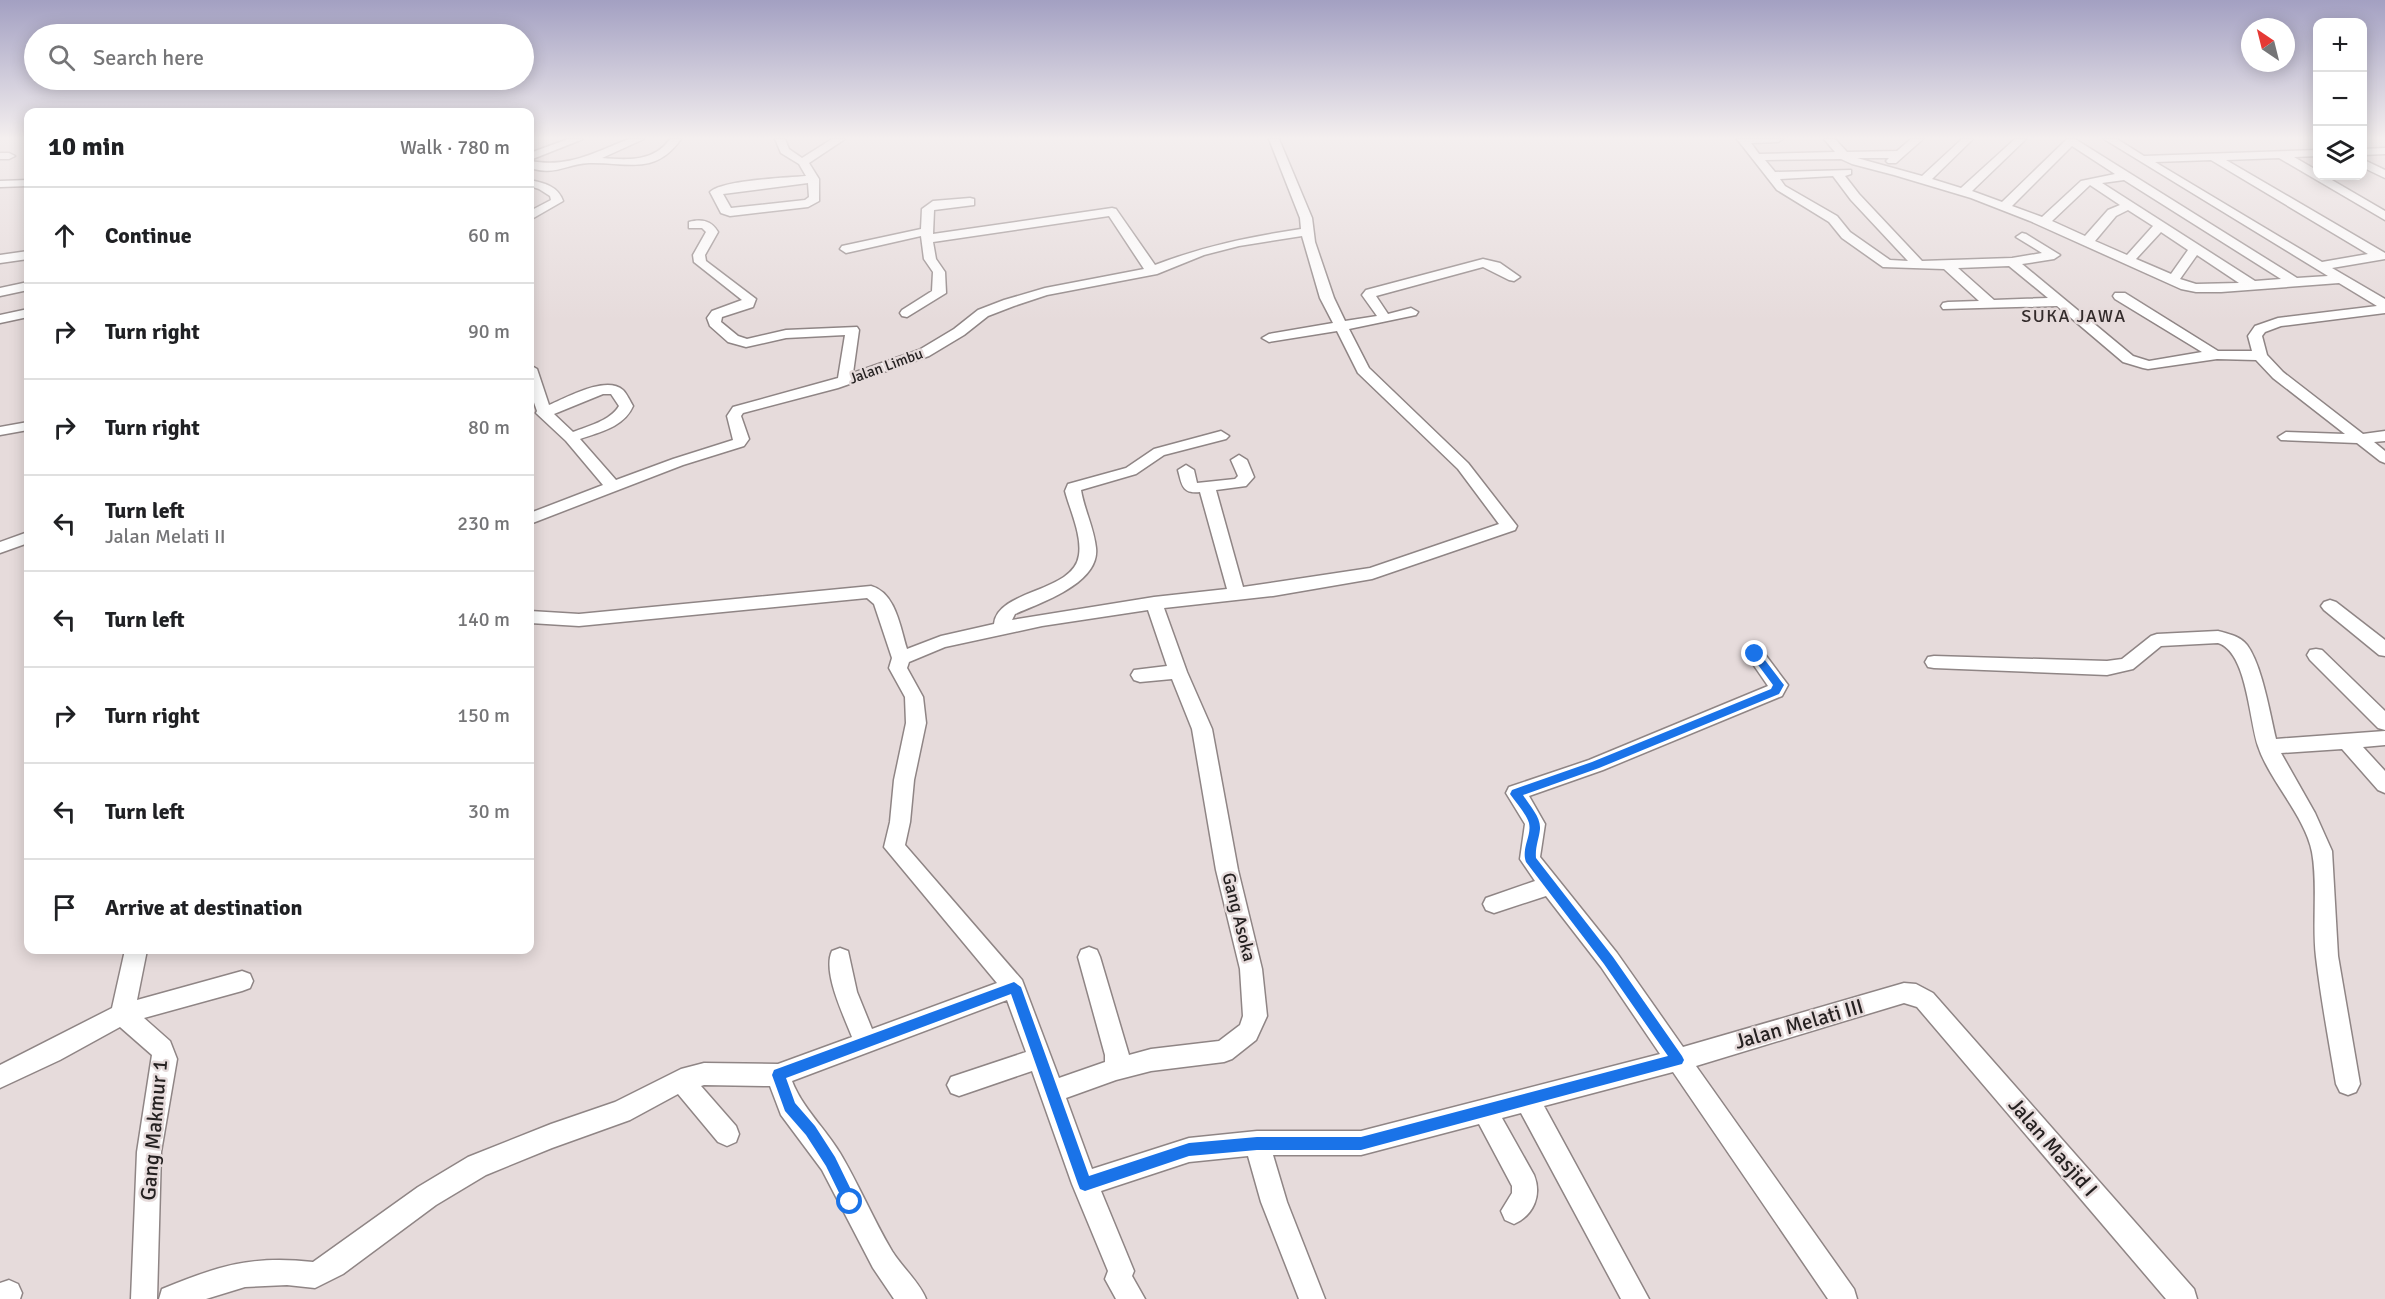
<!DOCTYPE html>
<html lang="en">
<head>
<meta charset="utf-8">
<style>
  body { margin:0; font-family:Signika,sans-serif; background:#f6f6f6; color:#202124 }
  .controls { position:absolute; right:18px; top:18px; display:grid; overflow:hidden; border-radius:12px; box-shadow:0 3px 15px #0003 }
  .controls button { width:54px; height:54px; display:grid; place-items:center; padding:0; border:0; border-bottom:2px solid #e0e0e0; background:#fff; color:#202124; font:30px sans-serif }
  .compass { position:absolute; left:2241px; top:18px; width:54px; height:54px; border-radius:50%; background:#fff; box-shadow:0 3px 15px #0003; rotate:325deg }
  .stop { position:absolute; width:18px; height:18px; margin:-14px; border:4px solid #1a73e8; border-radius:50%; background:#fff }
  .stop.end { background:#1a73e8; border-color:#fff; box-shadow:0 2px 6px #0008 }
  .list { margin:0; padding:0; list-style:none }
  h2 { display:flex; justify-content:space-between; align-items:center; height:78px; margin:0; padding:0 24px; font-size:26px }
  h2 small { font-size:20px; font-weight:400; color:#757577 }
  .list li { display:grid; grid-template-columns:39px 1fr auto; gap:18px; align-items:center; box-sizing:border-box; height:96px; padding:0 24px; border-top:2px solid #e0e0e0 }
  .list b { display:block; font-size:22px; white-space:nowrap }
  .list p { margin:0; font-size:20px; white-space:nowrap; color:#757577 }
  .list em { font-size:20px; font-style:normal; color:#757577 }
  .icon { flex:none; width:33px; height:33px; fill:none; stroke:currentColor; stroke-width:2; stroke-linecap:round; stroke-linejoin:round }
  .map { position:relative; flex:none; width:2385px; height:1299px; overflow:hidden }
  .search { position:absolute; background:#fff; box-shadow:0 3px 15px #0003; left:24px; top:24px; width:510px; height:66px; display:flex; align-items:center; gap:15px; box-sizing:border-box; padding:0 21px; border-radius:33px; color:#757577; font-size:22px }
  .panel { position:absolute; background:#fff; box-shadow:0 3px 15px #0003; left:24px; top:108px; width:510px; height:846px; border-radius:12px }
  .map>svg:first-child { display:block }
</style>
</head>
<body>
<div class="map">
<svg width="2385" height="1299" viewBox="0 0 2385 1299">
  <rect width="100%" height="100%" fill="#e6dbdb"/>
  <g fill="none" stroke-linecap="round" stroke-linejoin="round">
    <defs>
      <g id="minor">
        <path d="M 568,139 L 583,139 L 530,160 L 530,153 Z"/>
        <path d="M 629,139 L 644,139 L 602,158 C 628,160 654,162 670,139 L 681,139 C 655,176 627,162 589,163 C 566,164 556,176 530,168 L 530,161 C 569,168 593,153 629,139 Z"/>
        <path d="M 775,139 L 785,139 L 789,149 L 802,158 L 832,139 L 845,139 L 809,163 L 819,179 L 819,201 L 808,207 L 730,216 L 721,213 L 710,192 C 723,180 785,178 806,176 L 799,164 L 781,153 ZM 808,183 L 809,197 L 805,200 L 731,208 L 723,194 Z"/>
        <path d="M 1269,139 L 1279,139 L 1312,218 L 1315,242 L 1334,298 L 1345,321 L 1377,316 L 1362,295 L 1366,290 L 1483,259 L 1500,263 L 1520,277 L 1514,281 L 1509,280 L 1483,267 L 1376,296 L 1388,314 L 1411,308 L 1418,312 L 1416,315 L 1349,329 L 1369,368 L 1468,463 L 1517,526 L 1515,530 L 1372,579 L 1273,596 L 1164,608 L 1187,672 L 1212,729 L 1238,870 L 1262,969 L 1267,1016 L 1256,1040 L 1232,1059 L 1224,1062 L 1151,1071 L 1116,1080 L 1066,1098 L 1092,1169 L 1189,1138 L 1257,1131 L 1361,1131 L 1660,1054 L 1601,967 L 1546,896 L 1494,913 L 1486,910 L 1483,904 L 1486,898 L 1535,881 L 1520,859 L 1525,824 L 1506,793 L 1509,787 L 1589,760 L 1768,686 L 1746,654 L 1749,649 L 1755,648 L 1761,649 L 1788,685 L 1782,696 L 1603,770 L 1529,796 L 1545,824 L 1540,857 L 1617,953 L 1683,1047 L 1904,983 L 1916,984 L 1933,993 L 2194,1289 L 2197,1299 L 2166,1299 L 1917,1007 L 1904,1003 L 1696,1066 L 1854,1289 L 1857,1299 L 1828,1299 L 1673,1072 L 1544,1106 L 1649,1299 L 1621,1299 L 1521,1113 L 1502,1118 L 1534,1175 C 1542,1195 1534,1215 1514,1224 L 1505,1220 L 1501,1211 L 1512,1193 L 1512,1186 L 1479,1124 L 1361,1155 L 1273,1155 L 1287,1202 L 1325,1299 L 1299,1299 L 1261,1202 L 1248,1156 L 1189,1162 L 1101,1191 L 1134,1271 L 1132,1276 L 1145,1299 L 1116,1299 L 1105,1279 L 1108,1271 L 1072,1184 L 1032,1071 L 959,1096 L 951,1093 L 947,1085 L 951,1077 L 1026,1052 L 1007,1000 L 792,1081 C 803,1109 825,1128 840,1153 C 859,1185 873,1219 892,1251 C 902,1267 920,1283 926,1299 L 894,1299 L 873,1268 L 822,1170 L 781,1115 L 770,1086 L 704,1085 L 701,1086 L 736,1126 L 739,1134 L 736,1142 L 727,1146 L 718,1142 L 678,1094 L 630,1120 L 552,1148 L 486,1175 L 436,1205 L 343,1274 L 315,1288 L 287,1285 L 245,1287 L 206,1299 L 159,1299 L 162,1289 C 217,1266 253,1255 313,1262 L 418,1187 L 468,1157 L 551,1124 L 615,1102 L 681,1069 L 704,1063 L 778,1064 L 852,1037 C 844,1016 822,972 832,951 L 840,948 L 848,951 L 857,992 L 872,1029 L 997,983 L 884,847 L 890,822 L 894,780 L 906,723 L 905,697 L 889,668 L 892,658 L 874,604 L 867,598 L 579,626 L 530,623 L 530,611 L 579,614 L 871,586 C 896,593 900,627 907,649 L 941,636 L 994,624 C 997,589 1074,593 1079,555 C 1082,535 1070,510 1065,491 L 1068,484 L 1126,468 L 1154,449 L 1221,431 L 1229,436 L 1226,439 L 1164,455 L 1136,474 L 1081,490 C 1084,509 1094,528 1096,548 C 1100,583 1041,603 1015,614 L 1012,620 L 1154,597 L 1227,589 L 1200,492 C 1182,494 1182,485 1178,470 L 1186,465 L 1194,470 L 1197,483 L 1235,479 L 1238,476 L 1231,460 L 1239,455 L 1247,460 L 1254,477 L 1246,486 L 1216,490 L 1243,587 L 1370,568 L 1499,524 L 1458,469 L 1358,373 L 1337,331 L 1269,342 L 1262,338 L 1269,334 L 1333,323 L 1320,298 L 1302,236 L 1239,246 L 1204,255 L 1157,274 L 1047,295 L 1014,306 L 988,316 L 964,335 L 929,356 L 838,388 L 743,413 L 741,416 L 749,439 L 744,446 L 683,465 L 530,524 L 530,513 L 603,485 L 566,441 L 536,413 L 537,411 L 530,391 L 530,365 L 537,369 L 549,405 C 566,398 606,375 623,390 C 627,394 630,401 633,406 C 624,427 600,432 580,439 L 616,480 L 673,459 L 733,440 L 727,416 L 733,407 L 838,378 L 845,335 L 786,338 L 746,347 L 728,342 L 710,326 L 707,318 L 712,311 L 742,300 L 694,262 L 693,255 L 706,232 L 702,228 L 689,228 L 689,222 C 701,219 711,220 718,232 L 705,255 L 706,261 L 756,299 L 753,307 L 722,317 L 721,322 L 738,336 L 747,339 L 786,330 L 857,327 L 859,330 L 853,373 L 919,350 L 954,329 L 978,310 L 1004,300 L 1045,288 L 1144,269 L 1109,216 L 933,242 L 936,259 L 945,272 L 946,293 L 907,317 L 902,316 L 900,313 L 902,310 L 932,291 L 933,272 L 924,259 L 921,236 L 846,253 L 840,249 L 842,246 L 921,229 L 922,209 L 933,201 L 970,198 L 974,199 L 974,205 L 934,210 L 933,234 L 1112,208 L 1116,209 L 1155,265 C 1204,246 1249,237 1301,229 L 1300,218 ZM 603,394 L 611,394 L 619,406 C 610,421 588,426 573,432 L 554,414 ZM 1148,610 L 1167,666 L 1134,670 L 1131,675 L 1134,680 L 1140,682 L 1172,679 L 1192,729 L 1216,870 L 1240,969 L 1243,1016 L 1240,1025 L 1219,1041 L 1151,1049 L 1129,1055 L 1100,957 L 1097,950 L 1089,947 L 1081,950 L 1078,957 L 1105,1055 L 1105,1062 L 1059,1078 L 1022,980 L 905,845 L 910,822 L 914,780 L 926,723 L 923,697 L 907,668 L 909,662 L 945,647 L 1042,626 Z"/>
        <path d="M 1737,139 L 1783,139 L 1778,142 L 1751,143 L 1759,154 L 1835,152 L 1824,139 L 1835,139 L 1847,152 L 1897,151 L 1911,139 L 1923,139 L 1896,163 L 1888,163 L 1886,161 L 1889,158 L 1857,158 L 1922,176 L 1962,139 L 1973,139 L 1932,179 L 1961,188 L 2015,139 L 2026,139 L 1972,191 L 2002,202 L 2067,139 L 2075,139 L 2297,278 L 2328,276 L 2104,139 L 2117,139 L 2144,156 L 2318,150 L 2318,156 L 2294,157 L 2318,171 L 2318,176 L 2325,176 L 2385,211 L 2385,220 L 2279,158 L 2226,160 L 2385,253 L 2385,259 L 2332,268 L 2385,299 L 2385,313 L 2281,326 L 2265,332 L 2262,336 L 2267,355 L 2283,372 L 2363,434 L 2385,431 L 2385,441 L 2374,442 L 2385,451 L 2385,463 L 2380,461 L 2357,443 L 2281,440 L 2278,437 L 2286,432 L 2345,434 L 2273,378 L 2256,360 L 2217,359 L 2148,369 L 2143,368 L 2123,362 L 2057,306 L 1943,309 L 1941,306 L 1943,303 L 1948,302 L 1979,301 L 1944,269 L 1883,267 L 1842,238 L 1829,222 L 1777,190 ZM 2072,146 L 2115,174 L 2081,181 L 2042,217 L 2012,206 ZM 1841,159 L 1852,164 L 1894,175 L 1971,198 L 2030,221 L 2181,289 L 2196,292 L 2221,292 L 2339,283 L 2377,306 L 2278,318 L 2255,326 L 2248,336 L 2252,351 L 2218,351 L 2125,293 L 2115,293 L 2113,296 L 2115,299 L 2202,352 L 2149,361 L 2133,356 L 2022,264 L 2054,259 L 2060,255 L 2026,234 L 2022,233 L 2016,237 L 2042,253 L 2012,258 L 1922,261 L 1859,194 L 1845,176 L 1851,174 L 1851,170 L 1775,172 L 1765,160 ZM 2211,160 L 2368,254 L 2322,262 L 2155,162 ZM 1833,176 L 1851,200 L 1908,261 L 1890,260 L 1850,232 L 1837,216 L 1785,186 L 1780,179 ZM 2124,180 L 2281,279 L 2255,281 L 2102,183 ZM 2090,185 L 2120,205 L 2108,210 L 2085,236 L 2052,221 ZM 2128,210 L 2153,226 L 2127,255 L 2095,241 L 2116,216 ZM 2161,232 L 2188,250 L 2171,274 L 2136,259 ZM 2197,255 L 2239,283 L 2196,284 L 2180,279 ZM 2009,266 L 2048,298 L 1994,300 L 1958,268 Z"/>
        <path d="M 2385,148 L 2385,154 L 2362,155 L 2362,149 Z"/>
        <path d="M 0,153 L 9,153 L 15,156 L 9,159 L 0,159 Z"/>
        <path d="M 2362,159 L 2385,170 L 2385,178 L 2362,167 Z"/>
        <path d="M 28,180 L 28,186 L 0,187 L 0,181 Z"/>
        <path d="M 530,180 C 544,183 558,186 563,201 L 530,220 L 530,211 L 551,200 L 550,196 L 539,189 L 530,186 Z"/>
        <path d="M 28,251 L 28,259 L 0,263 L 0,255 Z"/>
        <path d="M 28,282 L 28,290 L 0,296 L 0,288 Z"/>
        <path d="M 28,309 L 28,317 L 0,323 L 0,315 Z"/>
        <path d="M 28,422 L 28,430 L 0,435 L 0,427 Z"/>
        <path d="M 28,532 L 28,543 L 0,553 L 0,542 Z"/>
        <path d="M 2330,600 L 2336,602 L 2385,640 L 2385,656 L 2379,655 L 2324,610 L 2321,606 L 2324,602 Z"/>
        <path d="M 2218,631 C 2229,634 2240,636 2247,645 C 2262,665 2270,714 2276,739 L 2385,731 L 2385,745 L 2363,747 L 2385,771 L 2385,793 L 2378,790 L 2342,749 L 2281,753 L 2315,813 L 2332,851 L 2338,956 L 2360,1084 L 2356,1092 L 2348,1095 L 2340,1092 L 2336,1084 C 2329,1042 2321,1000 2316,957 C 2312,924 2318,884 2312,852 C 2305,816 2269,780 2258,746 C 2249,719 2247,652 2218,643 L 2161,646 L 2133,669 L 2107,675 L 1934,668 L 1928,667 L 1925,662 L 1928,657 L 1934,656 L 2107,661 L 2122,659 L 2151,636 L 2157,634 Z"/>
        <path d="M 2316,649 L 2322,650 L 2385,711 L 2385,730 L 2378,728 L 2310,660 L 2307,655 L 2310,650 Z"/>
        <path d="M 125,950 L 147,950 L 137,1000 L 242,971 L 250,974 L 253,981 L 250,988 L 242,991 L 144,1018 L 170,1041 L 177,1059 L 161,1152 L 157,1299 L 131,1299 L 137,1152 L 152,1055 L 120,1027 L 60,1060 L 0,1088 L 0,1065 L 112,1008 Z"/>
        <path d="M 9,1280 L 18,1284 L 22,1293 L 20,1299 L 0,1299 L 0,1283 Z"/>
      </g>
    </defs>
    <use href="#minor" stroke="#8f8585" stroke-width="3"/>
    <use href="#minor" fill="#fff" fill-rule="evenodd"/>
  </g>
  <linearGradient id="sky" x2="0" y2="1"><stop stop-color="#a3a0c2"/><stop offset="0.43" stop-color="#f4efef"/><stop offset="1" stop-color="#f4efef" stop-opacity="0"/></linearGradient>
  <rect width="2385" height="321" fill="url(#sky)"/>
  <path fill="#1a73e8" d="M 1755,650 L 1758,651 L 1784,685 L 1779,694 L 1599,768 L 1523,795 C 1529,805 1541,817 1540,829 C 1539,839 1535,847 1536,858 L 1613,957 L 1682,1056 L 1684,1060 L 1682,1064 L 1361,1150 L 1257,1150 L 1189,1156 L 1085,1191 L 1080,1189 L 1078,1184 L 1011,994 L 786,1078 L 795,1103 L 815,1126 L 835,1157 L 857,1202 L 855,1207 L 850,1209 L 846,1207 L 826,1166 L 806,1135 L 785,1111 L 772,1075 L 774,1070 L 1014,982 L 1021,987 L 1089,1176 L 1189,1143 L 1257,1137 L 1361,1137 L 1668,1056 L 1604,964 L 1526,862 C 1521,848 1532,836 1529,823 C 1526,813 1516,803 1510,794 L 1512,790 L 1592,762 L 1771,689 L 1773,685 L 1750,654 Z"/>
  <g text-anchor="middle" stroke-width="5" stroke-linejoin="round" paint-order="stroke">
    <g font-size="15" fill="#252121" stroke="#e6dbdb">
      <text transform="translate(886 366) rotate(-20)" y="5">Jalan Limbu</text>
    </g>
    <g font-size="18" letter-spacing="1.5" fill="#332b2b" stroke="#e6dbdb">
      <text x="2074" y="322">SUKA JAWA</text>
    </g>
    <g font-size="18" fill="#252121" stroke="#e6dbdb">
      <text transform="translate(1239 917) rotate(76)" y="6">Gang Asoka</text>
    </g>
    <g font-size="21" fill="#252121" stroke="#e6dbdb">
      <text transform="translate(1799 1024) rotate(-16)" y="7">Jalan Melati III</text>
      <text transform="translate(154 1130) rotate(-85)" y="7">Gang Makmur 1</text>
      <text transform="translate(2053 1147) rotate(49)" y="7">Jalan Masjid I</text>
    </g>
  </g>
</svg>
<div class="controls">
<button>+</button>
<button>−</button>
<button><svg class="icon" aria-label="layers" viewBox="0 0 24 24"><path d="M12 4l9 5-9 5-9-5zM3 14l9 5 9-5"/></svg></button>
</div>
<svg class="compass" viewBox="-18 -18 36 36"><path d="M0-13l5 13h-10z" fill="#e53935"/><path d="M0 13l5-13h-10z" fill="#757577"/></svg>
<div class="stop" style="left:850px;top:1202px"></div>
<div class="stop end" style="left:1755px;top:654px"></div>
<div class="search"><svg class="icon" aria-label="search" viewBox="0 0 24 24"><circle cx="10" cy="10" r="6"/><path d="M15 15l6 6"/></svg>Search here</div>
<section class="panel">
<h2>10 min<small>Walk · 780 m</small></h2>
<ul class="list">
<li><svg class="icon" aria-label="ahead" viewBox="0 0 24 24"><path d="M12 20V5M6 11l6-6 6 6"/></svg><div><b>Continue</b></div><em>60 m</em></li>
<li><svg class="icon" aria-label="right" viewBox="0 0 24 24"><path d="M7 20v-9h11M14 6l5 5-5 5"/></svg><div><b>Turn right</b></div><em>90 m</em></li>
<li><svg class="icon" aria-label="right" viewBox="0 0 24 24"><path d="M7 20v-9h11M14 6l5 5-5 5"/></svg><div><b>Turn right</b></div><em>80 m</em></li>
<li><svg class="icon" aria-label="left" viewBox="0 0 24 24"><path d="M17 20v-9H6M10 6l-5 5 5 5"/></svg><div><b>Turn left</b><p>Jalan Melati II</p></div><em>230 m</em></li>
<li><svg class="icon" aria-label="left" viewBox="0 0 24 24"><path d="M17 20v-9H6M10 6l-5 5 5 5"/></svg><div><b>Turn left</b></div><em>140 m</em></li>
<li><svg class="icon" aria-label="right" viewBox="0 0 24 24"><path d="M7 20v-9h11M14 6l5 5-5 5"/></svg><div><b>Turn right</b></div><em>150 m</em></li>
<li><svg class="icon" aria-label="left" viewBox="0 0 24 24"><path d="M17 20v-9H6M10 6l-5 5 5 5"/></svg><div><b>Turn left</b></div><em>30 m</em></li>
<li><svg class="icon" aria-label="arrive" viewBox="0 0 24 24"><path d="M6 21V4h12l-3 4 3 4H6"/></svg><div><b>Arrive at destination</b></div></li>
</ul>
</section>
</div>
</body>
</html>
